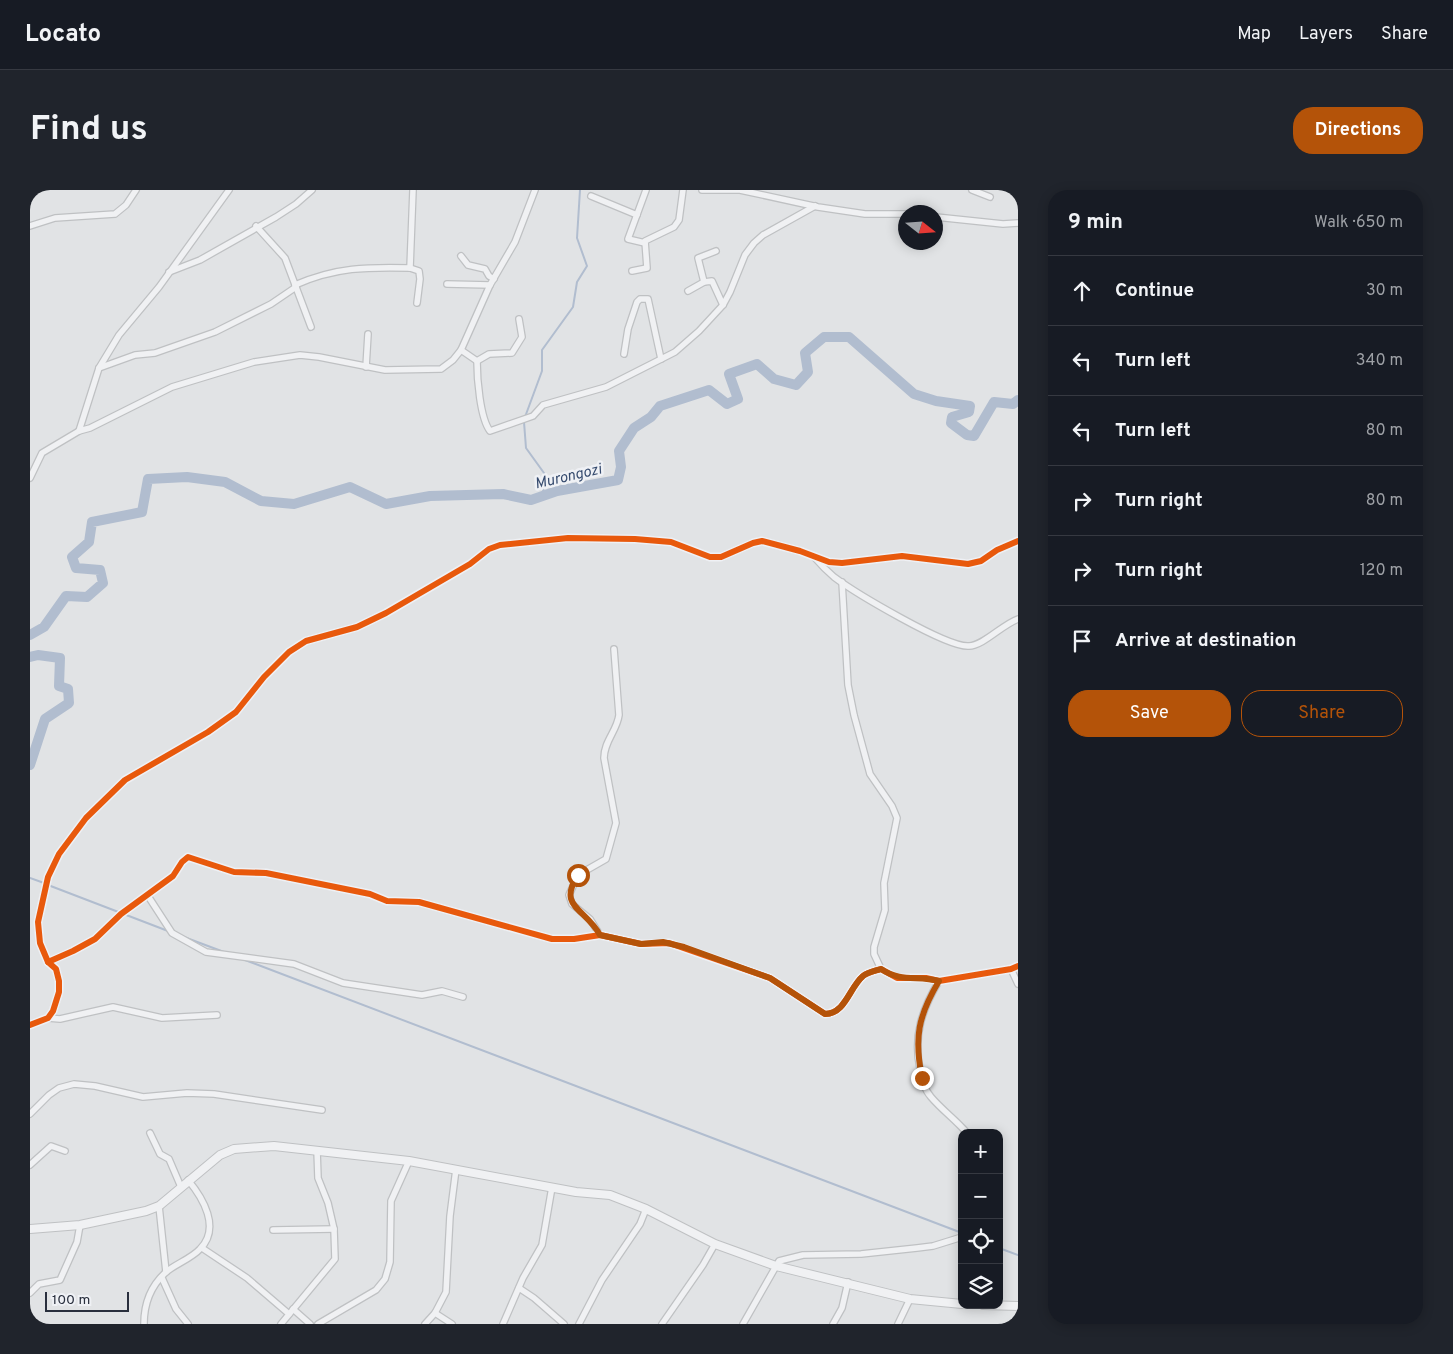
<!DOCTYPE html>
<html lang="en">
<head>
<meta charset="utf-8">
<style>
  body { margin:0; font-family:Overpass,sans-serif; background:#20242c; color:#f1f3f6 }
  .controls { position:absolute; right:15px; bottom:15px; display:grid; overflow:hidden; border-radius:10px; box-shadow:0 2px 12px #0003 }
  .controls button { width:45px; height:45px; display:grid; place-items:center; padding:0; border:0; border-bottom:1px solid #363941; background:#171b24; color:#f1f3f6; font:25px sans-serif }
  .compass { position:absolute; left:868px; top:15px; width:45px; height:45px; border-radius:50%; background:#171b24; box-shadow:0 2px 12px #0003; rotate:107deg }
  .scale { position:absolute; left:15px; bottom:12px; width:84px; box-sizing:border-box; padding-left:5px; border:2px solid #292f3d; border-top:0; font-size:14px; line-height:18px; white-space:nowrap; color:#292f3d; -webkit-text-stroke:4px #eff1f5; paint-order:stroke }
  .stop { position:absolute; width:15px; height:15px; margin:-11px; border:4px solid #b45309; border-radius:50%; background:#fff }
  .stop.end { background:#b45309; border-color:#fff; box-shadow:0 1px 5px #0008 }
  .list { margin:0; padding:0; list-style:none }
  h2 { display:flex; justify-content:space-between; align-items:center; height:65px; margin:0; padding:0 20px; font-size:21px }
  h2 small { font-size:16px; font-weight:400; color:#9ea1a6 }
  .list li { display:grid; grid-template-columns:32px 1fr auto; gap:15px; align-items:center; box-sizing:border-box; height:70px; padding:0 20px; border-top:1px solid #363941 }
  .list b { display:block; font-size:19px; white-space:nowrap }
  .list em { font-size:16px; font-style:normal; color:#9ea1a6 }
  .actions { display:flex; gap:10px; padding:15px 20px }
  .actions a { flex:1; padding:11px 0; border:1px solid #b45309; border-radius:20px; text-align:center; font-size:18px; color:#b45309 }
  .actions .main { background:#b45309; color:#fff }
  .icon { flex:none; width:28px; height:28px; fill:none; stroke:currentColor; stroke-width:2; stroke-linecap:round; stroke-linejoin:round }
  .map { position:relative; flex:none; width:988px; height:1134px; overflow:hidden; border-radius:20px }
  header { display:flex; align-items:center; gap:30px; box-sizing:border-box; height:70px; padding:0 25px; background:#171b24; border-bottom:1px solid #363941 }
  header strong { font-size:24px }
  nav { display:flex; gap:28px; margin-inline-start:auto; font-size:18px }
  .intro { display:flex; align-items:center; justify-content:space-between; box-sizing:border-box; height:120px; padding:0 30px }
  h1 { margin:0; font-size:35px }
  .button { padding:12px 22px; border-radius:20px; background:#b45309; color:#fff; font-size:18px; font-weight:700 }
  main { display:flex; gap:30px; padding:0 30px }
  aside { flex:1; background:#171b24; border-radius:20px; box-shadow:0 2px 12px #0003 }
  .map>svg:first-child { display:block }
</style>
</head>
<body>
<header>
<strong>Locato</strong>
<nav><a>Map</a><a>Layers</a><a>Share</a></nav>
</header>
<div class="intro"><h1>Find us</h1><a class="button">Directions</a></div>
<main>
<div class="map">
<svg width="988" height="1134" viewBox="0 0 988 1134">
  <rect width="100%" height="100%" fill="#e1e3e5"/>
  <g fill="none" stroke-linecap="round" stroke-linejoin="round">
    <g stroke="#b1bdcf" stroke-width="2">
      <path d="M 495,227 L 512,181 L 512,160 L 543,117 L 547,92 L 557,76 L 547,48 L 550,0"/>
      <path d="M 494,232 L 496,258 L 514,283 L 513,305"/>
      <path d="M 0,688 L 14,693"/>
      <path d="M 18,695 L 138,741"/>
      <path d="M 154,747 L 194,762"/>
      <path d="M 215,770 L 932,1043"/>
      <path d="M 969,1058 L 988,1065"/>
    </g>
    <g stroke="#b1bdcf" stroke-width="10">
      <path d="M 0,445 L 14,437 L 36,406 L 57,407 L 73,393 L 70,380 L 46,378 L 42,367 L 59,352 L 62,332 L 112,322 L 118,289 L 157,287 L 195,292 L 231,311 L 264,314 L 320,297 L 356,314 L 400,306 L 473,304 L 501,310 L 527,301 L 588,290 L 591,277 L 589,261 L 604,238 L 621,227 L 630,216 L 679,200 L 697,214 L 708,209 L 699,184 L 727,174 L 744,189 L 766,195 L 778,182 L 775,163 L 794,147 L 819,147 L 884,204 L 906,211 L 940,216 L 939,222 L 922,227 L 921,233 L 937,245 L 944,246 L 964,212 L 983,214 L 988,210"/>
      <path d="M 0,467 L 8,465 L 30,468 L 29,496 L 38,499 L 39,513 L 15,529 L 0,575"/>
    </g>
    <defs>
      <g id="minor">
        <path d="M 672,0 L 710,0 L 788,17 L 835,24 L 876,24"/>
        <path d="M 942,0 L 960,7"/>
        <path d="M 561,6 L 607,25"/>
        <path d="M 906,27 L 973,34 L 988,33"/>
        <path d="M 0,36 L 25,28 L 85,24 L 96,15 L 106,0"/>
        <path d="M 226,36 L 255,68 L 281,137"/>
        <path d="M 615,53 L 598,49 L 616,0"/>
        <path d="M 431,66 L 438,75 L 455,79 L 459,86 L 464,89"/>
        <path d="M 380,78 L 383,0"/>
        <path d="M 602,81 L 617,78 L 615,51 L 644,37 L 649,30 L 653,0"/>
        <path d="M 139,82 L 170,70 L 246,27 L 266,14 L 282,0"/>
        <path d="M 674,92 L 668,68 L 686,61"/>
        <path d="M 417,94 L 460,95"/>
        <path d="M 265,95 C 306,77 337,77 380,78 L 389,81 L 390,89 L 387,113"/>
        <path d="M 658,101 L 674,92 L 682,91 L 693,115"/>
        <path d="M 431,160 L 447,171 C 447,188 450,228 460,241 L 503,226 L 513,215 L 576,197 L 645,162 L 669,141 L 693,115 L 700,102 L 715,65 L 724,53 L 733,45 L 785,16"/>
        <path d="M 594,164 L 598,139 L 607,112 L 610,109 L 618,109 L 631,169"/>
        <path d="M 447,171 L 459,164 L 482,163 L 492,147 L 489,129"/>
        <path d="M 336,177 L 338,144"/>
        <path d="M 69,178 L 105,165 L 125,163 L 185,142 L 241,114 L 266,97"/>
        <path d="M 49,241 L 69,178 L 89,145 L 129,97 L 199,0"/>
        <path d="M 0,288 L 12,263 L 49,241 L 60,238 L 142,197 L 224,172 L 270,165 L 289,167 L 355,180 L 411,179 L 423,170 L 431,160 L 460,95 L 485,52 L 505,0"/>
        <path d="M 785,368 C 791,375 797,381 804,387 C 824,402 917,458 939,456 C 953,456 973,434 988,429"/>
        <path d="M 812,392 L 818,495 L 824,525 L 840,584 L 862,616 L 867,628 L 854,693 L 855,720 L 844,757 L 844,764 L 851,779"/>
        <path d="M 118,706 L 142,743 L 176,762 L 264,774 L 313,793 L 392,805 L 412,801 L 433,807"/>
        <path d="M 570,745 L 560,729 L 542,714 L 539,705 L 548,685 L 576,669 L 586,633 L 574,568 C 574,551 587,541 589,525 L 584,459"/>
        <path d="M 18,772 L 43,761 L 65,749 L 91,724 L 143,686 L 152,672 L 158,667 L 204,682 L 236,683 L 340,704 L 357,711 L 389,712 L 522,749 L 544,749 L 570,745 L 611,754 L 639,753 L 740,788 L 795,824 C 816,823 819,798 833,786 C 838,782 845,781 851,779 L 867,788 L 896,788 L 909,791 L 981,779 L 988,776"/>
        <path d="M 981,779 L 988,794"/>
        <path d="M 909,791 C 892,819 883,846 890,879 C 892,889 894,899 901,907 C 912,920 926,930 937,943"/>
        <path d="M 18,828 L 30,829 L 83,817 L 132,828 L 187,825"/>
        <path d="M 0,835 L 18,828 L 23,821 L 29,802 L 29,791 L 26,779 L 18,772 L 10,753 L 8,732 L 18,687 L 29,664 L 56,628 L 95,590 L 178,542 L 206,522 L 234,487 L 259,462 L 276,451 L 327,437 L 356,423 L 440,374 L 459,359 L 470,355 L 538,348 L 605,349 L 641,352 L 680,367 L 691,367 L 723,353 L 732,351 L 770,361 L 799,372 L 812,373 L 872,366 L 938,374 L 951,371 L 967,360 L 988,351"/>
        <path d="M 0,924 L 19,905 L 29,898 L 44,894 L 65,896 L 113,907 L 157,903 L 184,904 L 292,920"/>
        <path d="M 120,943 L 130,964 L 139,969 L 151,997"/>
        <path d="M 0,975 L 21,956 L 35,961"/>
        <path d="M 129,1016 L 136,1082"/>
        <path d="M 243,1040 L 304,1039"/>
        <path d="M 172,1058 L 217,1088 L 259,1124"/>
        <path d="M 132,1088 L 146,1119 L 158,1134"/>
        <path d="M 489,1098 L 504,1108 L 534,1134"/>
        <path d="M 0,1103 L 9,1094 L 30,1090 L 47,1052 L 50,1035"/>
        <path d="M 263,1119 L 280,1134"/>
        <path d="M 405,1123 L 422,1134"/>
        <path d="M 114,1134 C 114,1114 120,1097 135,1083 C 143,1075 161,1069 170,1059 C 191,1038 173,1008 158,990"/>
        <path d="M 251,1134 L 305,1069 L 304,1039 L 298,1013 L 288,988 L 287,960"/>
        <path d="M 288,1134 L 346,1100 L 355,1089 L 360,1072 L 361,1011 L 379,971"/>
        <path d="M 395,1134 L 405,1123 L 416,1102 L 420,1026 L 426,979"/>
        <path d="M 473,1134 L 493,1088 L 512,1055 L 522,997"/>
        <path d="M 549,1134 L 572,1090 L 610,1034 L 616,1019"/>
        <path d="M 632,1134 L 673,1075 L 685,1054"/>
        <path d="M 713,1134 L 749,1071 L 773,1065 L 831,1064 L 887,1058 L 903,1056 L 932,1047"/>
        <path d="M 803,1134 L 812,1118 L 818,1092"/>
        <path d="M 868,1134 L 880,1109"/>
      </g>
      <g id="tertiary">
        <path d="M 0,1039 L 50,1035 L 116,1021 L 129,1016 L 190,965 L 204,959 L 244,956 L 379,971 L 546,1002 L 580,1005 L 616,1019 L 685,1054 L 746,1076 L 880,1109 L 932,1114"/>
        <path d="M 953,1115 L 988,1116"/>
      </g>
    </defs>
    <use href="#minor" stroke="#bfc1c3" stroke-width="8"/>
    <use href="#tertiary" stroke="#bfc1c3" stroke-width="10"/>
    <use href="#minor" stroke="#f0f1f3" stroke-width="5.5"/>
    <use href="#tertiary" stroke="#f0f1f3" stroke-width="8"/>
    <defs>
      <g id="cycleway">
        <path d="M 18,772 L 43,761 L 65,749 L 91,724 L 143,686 L 152,672 L 158,667 L 204,682 L 236,683 L 340,704 L 357,711 L 389,712 L 522,749 L 544,749 L 570,745 L 611,754 L 639,753 L 740,788 L 795,824 C 816,823 819,798 833,786 C 838,782 845,781 851,779 L 867,788 L 896,788 L 909,791 L 981,779 L 988,776"/>
        <path d="M 0,835 L 18,828 L 23,821 L 29,802 L 29,791 L 26,779 L 18,772 L 10,753 L 8,732 L 18,687 L 29,664 L 56,628 L 95,590 L 178,542 L 206,522 L 234,487 L 259,462 L 276,451 L 327,437 L 356,423 L 440,374 L 459,359 L 470,355 L 538,348 L 605,349 L 641,352 L 680,367 L 691,367 L 723,353 L 732,351 L 770,361 L 799,372 L 812,373 L 872,366 L 938,374 L 951,371 L 967,360 L 988,351"/>
      </g>
    </defs>
    <use href="#cycleway" stroke="#eff1f5" stroke-width="9"/>
    <use href="#cycleway" stroke="#e8590c" stroke-width="6"/>
  </g>
  <g fill="none" stroke-linecap="round" stroke-linejoin="round">
    <path stroke="#b45309" stroke-width="6" d="M 548,685 C 527,717 555,718 570,745 L 611,754 L 633,752 L 654,757 L 740,788 L 795,824 C 816,823 819,798 833,786 C 838,782 845,781 851,779 C 872,793 887,785 909,791 C 888,826 884,848 892,888"/>
  </g>
  <g text-anchor="middle" stroke-width="5" stroke-linejoin="round" paint-order="stroke">
    <g font-size="15" font-style="italic" fill="#364b6e" stroke="#eff1f5">
      <text transform="translate(538 286) rotate(-13)" y="5">Murongozi</text>
    </g>
  </g>
</svg>
<div class="controls">
<button>+</button>
<button>−</button>
<button><svg class="icon" aria-label="locate" viewBox="0 0 24 24"><circle cx="12" cy="12" r="6"/><path d="M12 2v4M12 18v4M2 12h4M18 12h4"/></svg></button>
<button><svg class="icon" aria-label="layers" viewBox="0 0 24 24"><path d="M12 4l9 5-9 5-9-5zM3 14l9 5 9-5"/></svg></button>
</div>
<svg class="compass" viewBox="-18 -18 36 36"><path d="M0-13l5 13h-10z" fill="#e53935"/><path d="M0 13l5-13h-10z" fill="#9ea1a6"/></svg>
<div class="scale">100 m</div>
<div class="stop" style="left:548px;top:685px"></div>
<div class="stop end" style="left:892px;top:888px"></div>
</div>
<aside>
<h2>9 min<small>Walk · 650 m</small></h2>
<ul class="list">
<li><svg class="icon" aria-label="ahead" viewBox="0 0 24 24"><path d="M12 20V5M6 11l6-6 6 6"/></svg><div><b>Continue</b></div><em>30 m</em></li>
<li><svg class="icon" aria-label="left" viewBox="0 0 24 24"><path d="M17 20v-9H6M10 6l-5 5 5 5"/></svg><div><b>Turn left</b></div><em>340 m</em></li>
<li><svg class="icon" aria-label="left" viewBox="0 0 24 24"><path d="M17 20v-9H6M10 6l-5 5 5 5"/></svg><div><b>Turn left</b></div><em>80 m</em></li>
<li><svg class="icon" aria-label="right" viewBox="0 0 24 24"><path d="M7 20v-9h11M14 6l5 5-5 5"/></svg><div><b>Turn right</b></div><em>80 m</em></li>
<li><svg class="icon" aria-label="right" viewBox="0 0 24 24"><path d="M7 20v-9h11M14 6l5 5-5 5"/></svg><div><b>Turn right</b></div><em>120 m</em></li>
<li><svg class="icon" aria-label="arrive" viewBox="0 0 24 24"><path d="M6 21V4h12l-3 4 3 4H6"/></svg><div><b>Arrive at destination</b></div></li>
</ul>
<div class="actions"><a class="main">Save</a><a>Share</a></div>
</aside>
</main>
</body>
</html>
